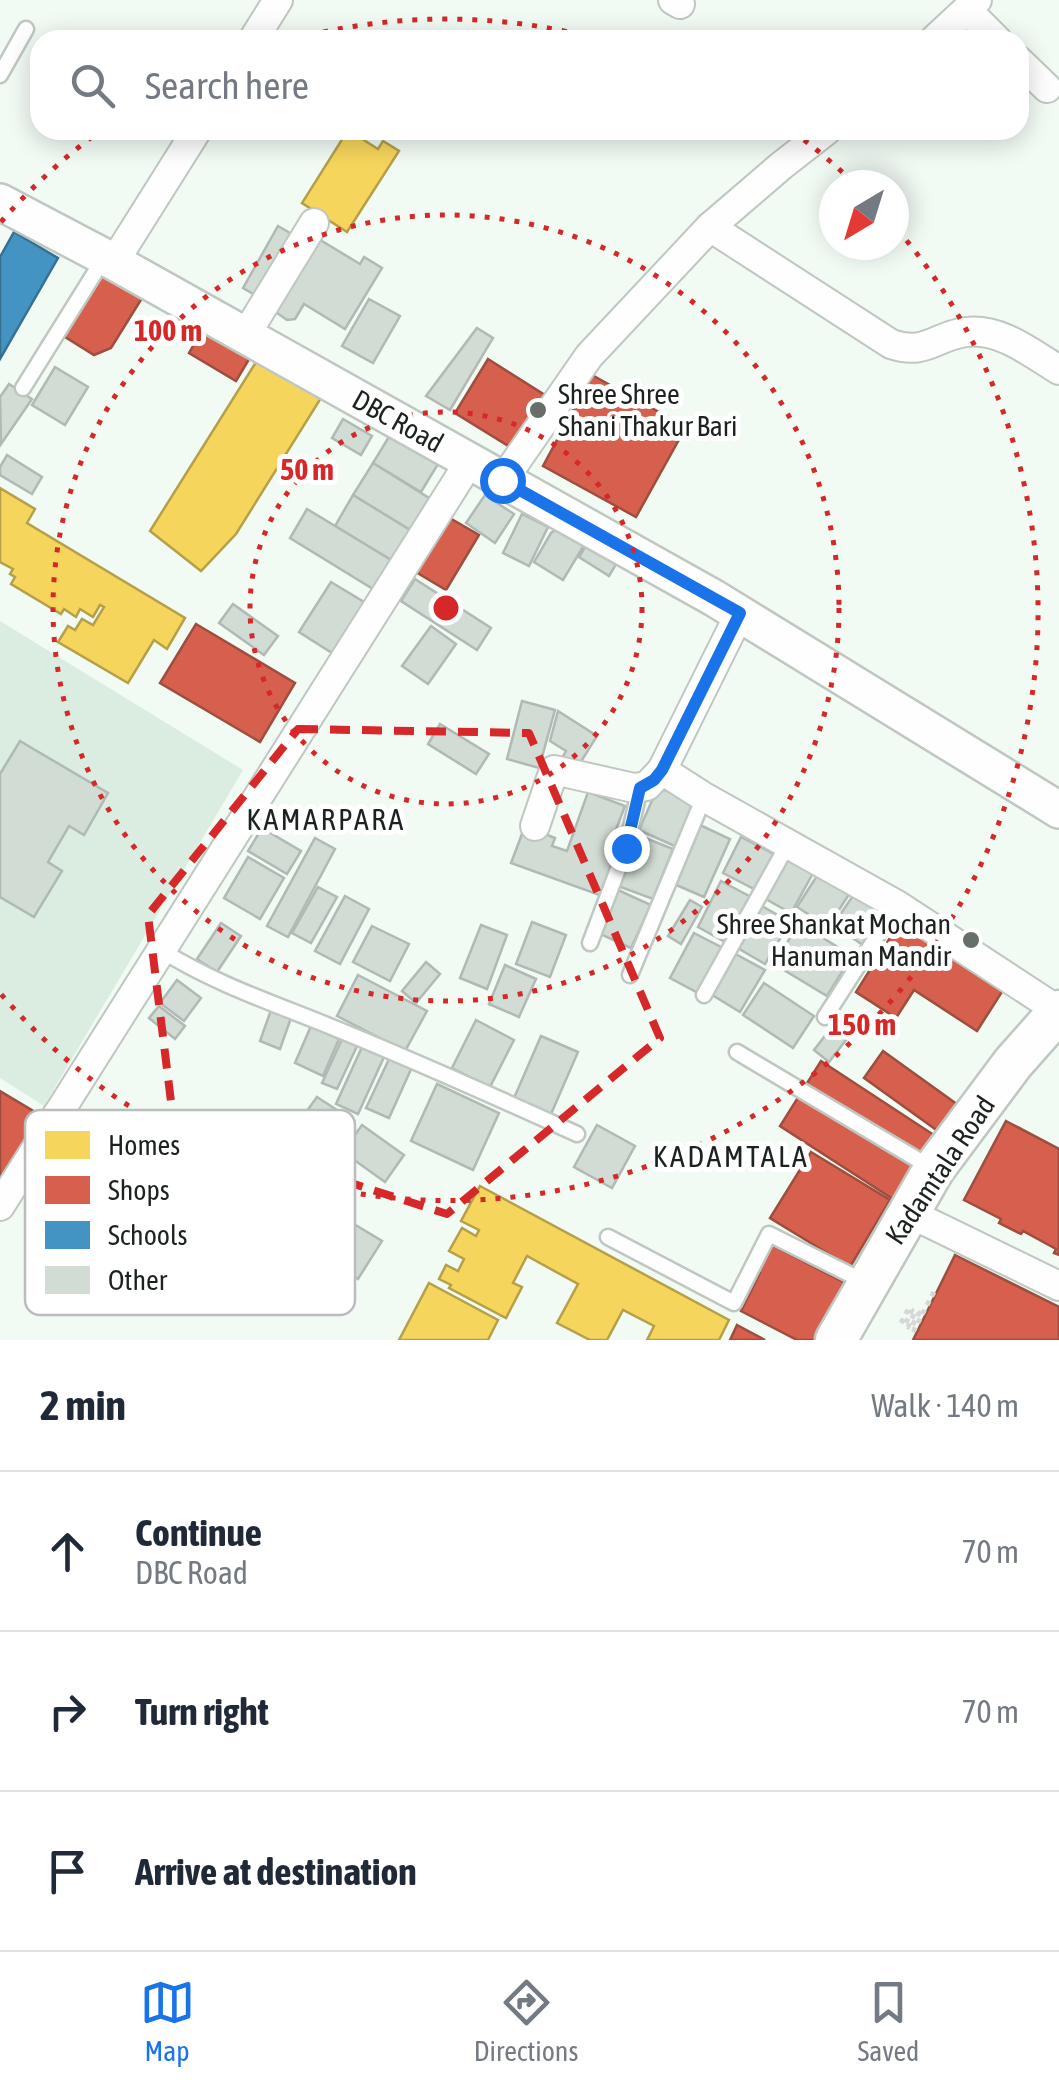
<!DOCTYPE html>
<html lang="en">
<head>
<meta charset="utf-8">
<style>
  body { margin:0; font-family:"Asap Condensed",sans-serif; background:#f6f6f7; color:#1f2937 }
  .compass { position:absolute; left:819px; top:170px; width:90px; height:90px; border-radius:50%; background:#fff; box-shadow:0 5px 25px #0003; rotate:218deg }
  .stop { position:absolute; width:30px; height:30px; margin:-22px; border:8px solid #1a73e8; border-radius:50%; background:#fff }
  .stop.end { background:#1a73e8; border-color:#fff; box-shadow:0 2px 10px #0008 }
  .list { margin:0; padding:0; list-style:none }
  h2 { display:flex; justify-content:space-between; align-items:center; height:130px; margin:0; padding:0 40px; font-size:42px }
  h2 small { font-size:32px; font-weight:400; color:#747a83 }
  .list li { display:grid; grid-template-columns:65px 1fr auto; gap:30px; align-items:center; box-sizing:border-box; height:160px; padding:0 40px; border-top:2px solid #e0e1e3 }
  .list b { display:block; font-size:38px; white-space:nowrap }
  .list p { margin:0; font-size:32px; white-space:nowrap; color:#747a83 }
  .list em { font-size:32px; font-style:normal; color:#747a83 }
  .icon { flex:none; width:55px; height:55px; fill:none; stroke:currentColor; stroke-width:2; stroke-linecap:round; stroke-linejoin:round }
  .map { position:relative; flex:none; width:1059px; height:1340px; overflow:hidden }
  .search { position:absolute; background:#fff; box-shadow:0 5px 25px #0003; left:30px; right:30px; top:30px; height:110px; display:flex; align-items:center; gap:25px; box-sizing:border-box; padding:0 35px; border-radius:30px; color:#747a83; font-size:38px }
  .sheet { height:610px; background:#fff }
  nav { display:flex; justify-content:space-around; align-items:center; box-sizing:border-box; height:140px; border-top:2px solid #e0e1e3; background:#fff; font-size:28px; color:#747a83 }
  nav a { display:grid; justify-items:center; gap:5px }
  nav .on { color:#1a73e8 }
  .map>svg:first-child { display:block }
</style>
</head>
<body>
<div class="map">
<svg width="1059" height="1340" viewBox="0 0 1059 1340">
  <rect width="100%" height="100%" fill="#f1fbf4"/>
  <path fill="#dbede1" d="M 0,621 L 243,770 L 44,1106 L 0,1078 Z"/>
  <g fill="#f6d55c" stroke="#b5a049" stroke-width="2.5">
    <path d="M 348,130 L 378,149 L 383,141 L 399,151 L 347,232 L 302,203 Z"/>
    <path d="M 258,359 L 321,398 L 236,534 L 201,571 L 150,531 Z"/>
    <path d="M 0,488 L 35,509 L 27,523 L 185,618 L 167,649 L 154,640 L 128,683 L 58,642 L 68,626 L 75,630 L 82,619 L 93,625 L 104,607 L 100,605 L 93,617 L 80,609 L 76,617 L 64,609 L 61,614 L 11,584 L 15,577 L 10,574 L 13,569 L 0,562 Z"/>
    <path d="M 480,1186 L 729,1320 L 719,1340 L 647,1340 L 654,1326 L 623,1310 L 607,1340 L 590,1340 L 557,1323 L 578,1284 L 527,1256 L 513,1283 L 522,1287 L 506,1318 L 449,1288 L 451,1285 L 439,1279 L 446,1265 L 458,1271 L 464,1259 L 449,1251 L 462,1228 L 476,1236 L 479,1230 L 461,1221 Z"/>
    <path d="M 429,1283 L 498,1320 L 488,1340 L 399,1340 Z"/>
  </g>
  <g fill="#d6604d" stroke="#9e4e3f" stroke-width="2.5">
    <path d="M 102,269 L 144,295 L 111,348 L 94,355 L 62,335 Z"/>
    <path d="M 204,327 L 251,356 L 236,381 L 189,353 Z"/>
    <path d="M 488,359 L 548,397 L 515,450 L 455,413 Z"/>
    <path d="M 592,375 L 686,427 L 636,517 L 543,466 Z"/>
    <path d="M 448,517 L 479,535 L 446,590 L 416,572 Z"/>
    <path d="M 196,624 L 295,683 L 260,742 L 160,683 Z"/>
    <path d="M 903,917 L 1007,984 L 977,1031 L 914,990 L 896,1018 L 856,992 Z"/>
    <path d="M 883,1051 L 961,1107 L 942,1134 L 864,1078 Z"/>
    <path d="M 821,1061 L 940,1139 L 899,1203 L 780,1126 Z"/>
    <path d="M 0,1091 L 40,1115 L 0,1180 Z"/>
    <path d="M 1006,1121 L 1059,1149 L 1059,1255 L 1054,1253 L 1056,1249 L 1023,1231 L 1021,1234 L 999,1223 L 1001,1219 L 964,1200 Z"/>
    <path d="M 811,1152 L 890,1200 L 850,1267 L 770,1218 Z"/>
    <path d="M 770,1244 L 845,1283 L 816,1340 L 797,1340 L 741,1311 L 760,1273 L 757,1271 Z"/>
    <path d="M 955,1255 L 1059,1307 L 1059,1340 L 913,1340 Z"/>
    <path d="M 737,1325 L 765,1340 L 730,1340 Z"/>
  </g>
  <path fill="#4393c3" stroke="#377192" stroke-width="2.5" d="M 14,232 L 58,258 L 0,359 L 0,257 Z"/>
  <g fill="#d1dcd4" stroke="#b1b9b4" stroke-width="2.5">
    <path d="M 278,226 L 295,236 L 260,298 L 243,288 Z"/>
    <path d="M 312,235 L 360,264 L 364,257 L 382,268 L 345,329 L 304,304 L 295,319 L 287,320 L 273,310 Z"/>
    <path d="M 369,299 L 400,316 L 373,363 L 342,346 Z"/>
    <path d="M 477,328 L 493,338 L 450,410 L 426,396 Z"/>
    <path d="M 55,367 L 88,387 L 65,425 L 32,405 Z"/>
    <path d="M 9,384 L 32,399 L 1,444 L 0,397 Z"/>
    <path d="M 343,419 L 372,436 L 361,455 L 332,438 Z"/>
    <path d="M 390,435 L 438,464 L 421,492 L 373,463 Z"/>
    <path d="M 7,455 L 42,477 L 32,494 L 0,475 L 0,467 Z"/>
    <path d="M 373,463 L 429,498 L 410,530 L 353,495 Z"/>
    <path d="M 353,495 L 410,530 L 391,560 L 335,526 Z"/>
    <path d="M 485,495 L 514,514 L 495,543 L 466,523 Z"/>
    <path d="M 307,509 L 391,560 L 373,589 L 290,538 Z"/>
    <path d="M 522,514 L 548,527 L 529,566 L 503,553 Z"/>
    <path d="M 566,523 L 589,537 L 563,580 L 534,562 L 551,533 Z"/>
    <path d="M 591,537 L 621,556 L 609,576 L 579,557 Z"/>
    <path d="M 415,579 L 491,628 L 477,650 L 401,601 Z"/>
    <path d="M 331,582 L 364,602 L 332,653 L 299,632 Z"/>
    <path d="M 233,604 L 278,636 L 264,655 L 219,623 Z"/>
    <path d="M 431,626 L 456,644 L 428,684 L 402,666 Z"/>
    <path d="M 522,701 L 555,710 L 539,768 L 507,759 Z"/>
    <path d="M 558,711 L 597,736 L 577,768 L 562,758 L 566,751 L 550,741 Z"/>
    <path d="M 440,724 L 489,754 L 476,774 L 428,744 Z"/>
    <path d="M 20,741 L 108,793 L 84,835 L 69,826 L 48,862 L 62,871 L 34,917 L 0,897 L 0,774 Z"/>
    <path d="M 658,787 L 695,803 L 677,847 L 639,830 Z"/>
    <path d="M 588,792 L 625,806 L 606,856 L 616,859 L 602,896 L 511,863 L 525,826 L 555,838 L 552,846 L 567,851 Z"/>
    <path d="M 700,825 L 730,839 L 704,897 L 674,884 Z"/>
    <path d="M 262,828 L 301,851 L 287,874 L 248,851 Z"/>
    <path d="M 638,835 L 673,849 L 653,899 L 618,886 Z"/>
    <path d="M 741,837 L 774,854 L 756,890 L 723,873 Z"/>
    <path d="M 315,838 L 335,849 L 288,937 L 267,926 Z"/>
    <path d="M 791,851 L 817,866 L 791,913 L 764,898 Z"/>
    <path d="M 248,857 L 284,878 L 260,919 L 224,898 Z"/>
    <path d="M 822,868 L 853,888 L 828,927 L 797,907 Z"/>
    <path d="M 721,881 L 751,897 L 727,943 L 698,927 Z"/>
    <path d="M 318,887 L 337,897 L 311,943 L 292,933 Z"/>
    <path d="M 859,887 L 888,907 L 863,945 L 833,925 Z"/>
    <path d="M 618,890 L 651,905 L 631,948 L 598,933 Z"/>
    <path d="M 345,896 L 369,909 L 340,964 L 315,951 Z"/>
    <path d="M 690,900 L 702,907 L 681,944 L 668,936 Z"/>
    <path d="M 760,905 L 790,922 L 765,964 L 736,947 Z"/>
    <path d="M 532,922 L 566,935 L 550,977 L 516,964 Z"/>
    <path d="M 221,923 L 241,936 L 217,972 L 197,959 Z"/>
    <path d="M 799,923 L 852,956 L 827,996 L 774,964 Z"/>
    <path d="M 481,925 L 507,935 L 487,989 L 460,978 Z"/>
    <path d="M 372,926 L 409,944 L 390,981 L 353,962 Z"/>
    <path d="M 694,933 L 723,948 L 700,994 L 670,978 Z"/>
    <path d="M 732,952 L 765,970 L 740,1012 L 709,993 Z"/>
    <path d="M 426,962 L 440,974 L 416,1003 L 402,991 Z"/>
    <path d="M 505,965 L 536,979 L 519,1017 L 489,1004 Z"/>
    <path d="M 358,975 L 427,1011 L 405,1051 L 337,1016 Z"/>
    <path d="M 177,980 L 201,998 L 184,1021 L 160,1003 Z"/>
    <path d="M 764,983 L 814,1016 L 793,1048 L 743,1015 Z"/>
    <path d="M 159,1006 L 185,1026 L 175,1039 L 149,1018 Z"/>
    <path d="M 271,1010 L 291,1018 L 280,1049 L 260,1041 Z"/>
    <path d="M 476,1020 L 514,1040 L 490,1087 L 452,1068 Z"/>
    <path d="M 311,1026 L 339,1039 L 323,1076 L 295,1063 Z"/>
    <path d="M 831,1028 L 846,1040 L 829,1062 L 814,1050 Z"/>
    <path d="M 541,1036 L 578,1052 L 551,1114 L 514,1098 Z"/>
    <path d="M 343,1037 L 358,1044 L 337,1089 L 322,1083 Z"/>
    <path d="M 362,1047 L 384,1057 L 358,1114 L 336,1104 Z"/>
    <path d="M 390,1057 L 412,1067 L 389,1118 L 366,1108 Z"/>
    <path d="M 437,1084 L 499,1113 L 473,1170 L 411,1141 Z"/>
    <path d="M 317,1097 L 354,1121 L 338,1144 L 301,1119 Z"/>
    <path d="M 362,1125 L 404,1155 L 385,1182 L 343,1152 Z"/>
    <path d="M 597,1125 L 635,1146 L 612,1188 L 574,1167 Z"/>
    <path d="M 354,1224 L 382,1241 L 358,1279 L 330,1261 Z"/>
  </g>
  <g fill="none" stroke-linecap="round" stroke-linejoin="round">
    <defs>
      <g id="service">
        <path d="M 0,75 L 26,29"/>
        <path d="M 23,388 L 104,258"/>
        <path d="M 590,943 L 626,848 L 640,788"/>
        <path d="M 161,950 C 218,986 282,1006 344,1032 C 422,1064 500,1099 577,1134"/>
        <path d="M 630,975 L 704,797"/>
        <path d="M 704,995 L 788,844"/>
        <path d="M 825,1017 L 897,905"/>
        <path d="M 737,1052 L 930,1167"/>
        <path d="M 608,1237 L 734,1303 L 769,1234 L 867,1283"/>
      </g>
      <g id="minor">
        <path d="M 673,0 L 680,4"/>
        <path d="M 967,10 L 997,40"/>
        <path d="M 253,40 L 278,0"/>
        <path d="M 934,40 L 977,0"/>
        <path d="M 1019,61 L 1047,88"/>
        <path d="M 710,227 L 891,344 C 926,356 935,336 966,332 C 1001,328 1031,353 1059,370"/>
        <path d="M 114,262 L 197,130"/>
        <path d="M 245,336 L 314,223"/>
        <path d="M 503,480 L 589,356 L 710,227 L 781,166 L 827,130"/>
        <path d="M 740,613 L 662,770 L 704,797 L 897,905 L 1059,1011"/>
        <path d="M 535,826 L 554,770 L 634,788 L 647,786 L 662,770"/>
        <path d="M 57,1115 L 331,1275"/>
        <path d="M 0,1206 L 470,461"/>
        <path d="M 907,1212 L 1059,1286"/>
      </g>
      <path id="tertiary" d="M 0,202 L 114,262 L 714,598 L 1059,810"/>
      <path id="secondary" d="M 836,1340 L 934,1169 L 1013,1063 L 1059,1011"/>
    </defs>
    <use href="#service" stroke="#bfc7c1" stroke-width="19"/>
    <use href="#minor" stroke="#bfc7c1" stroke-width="32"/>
    <use href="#tertiary" stroke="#bfc7c1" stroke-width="40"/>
    <use href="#secondary" stroke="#bfc7c1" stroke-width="45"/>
    <path stroke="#d6d8d6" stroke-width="5" stroke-dasharray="5 5" stroke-linecap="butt" d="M 901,1323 L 909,1308 L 912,1310 L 905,1325 L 908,1327 L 915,1312 L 919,1313 L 911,1328 L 914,1330 L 934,1292"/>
    <use href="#service" stroke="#fdfefd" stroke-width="14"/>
    <use href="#minor" stroke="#fdfefd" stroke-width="28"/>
    <use href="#tertiary" stroke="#fdfefd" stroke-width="35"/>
    <use href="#secondary" stroke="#fdfefd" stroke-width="40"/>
  </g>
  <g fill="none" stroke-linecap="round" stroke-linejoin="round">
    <path stroke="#1a73e8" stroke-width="12" d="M 502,480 L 740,613 L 662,770 L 654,780 L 640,788 L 626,848"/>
  </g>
  <path fill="none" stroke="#d62828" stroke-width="8" stroke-dasharray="20 12" stroke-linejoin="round" d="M 298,729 L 529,733 L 660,1038 L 447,1214 L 174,1126 L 148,915 Z"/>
  <g fill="none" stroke="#d62828" stroke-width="5" stroke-dasharray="5 10">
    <circle cx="446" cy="608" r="196"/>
    <circle cx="446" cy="608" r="393"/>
    <path d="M1 222A589 589 0 0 1 100 131M294 39A589 589 0 0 1 598 39M792 131A589 589 0 0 1 855 184M897 229A589 589 0 0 1 1 994"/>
  </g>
  <g fill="#676f69" stroke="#fff" stroke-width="4">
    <circle cx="538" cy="410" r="10"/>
    <circle cx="971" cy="940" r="10"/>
  </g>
  <g text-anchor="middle" stroke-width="10" stroke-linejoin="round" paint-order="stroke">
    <g font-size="28" fill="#1c231e" stroke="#fff" text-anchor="start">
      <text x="558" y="404">Shree Shree<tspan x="558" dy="32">Shani Thakur Bari</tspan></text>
      <text x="951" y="934" text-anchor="end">Shree Shankat Mochan<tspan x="951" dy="32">Hanuman Mandir</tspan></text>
    </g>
    <g font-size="28" fill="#1c231e" stroke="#fff">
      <text transform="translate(398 421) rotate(29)" y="10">DBC Road</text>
      <text transform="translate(940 1170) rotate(-56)" y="10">Kadamtala Road</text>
    </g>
    <g font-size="30" letter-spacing="2.5" fill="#1c231e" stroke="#fff">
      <text x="326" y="830">KAMARPARA</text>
      <text x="731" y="1167">KADAMTALA</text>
    </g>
  </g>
  <rect x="25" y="1110" width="330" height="205" rx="15" fill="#fff" stroke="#bbbdbc" stroke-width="2.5"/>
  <rect x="45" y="1131" width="45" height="28" fill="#f6d55c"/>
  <rect x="45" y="1176" width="45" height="28" fill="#d6604d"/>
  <rect x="45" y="1221" width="45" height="28" fill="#4393c3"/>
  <rect x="45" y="1266" width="45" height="28" fill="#d1dcd4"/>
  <g font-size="28" fill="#1c231e">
    <text x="108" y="1155">Homes</text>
    <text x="108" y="1200">Shops</text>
    <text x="108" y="1245">Schools</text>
    <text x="108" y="1290">Other</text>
  </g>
  <circle cx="446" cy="608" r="15" fill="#d62828" stroke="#fff" stroke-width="5"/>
  <g font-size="30" text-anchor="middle" font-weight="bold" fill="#d62828" stroke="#fff" stroke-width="10" stroke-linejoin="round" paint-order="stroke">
    <text x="168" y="341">100 m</text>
    <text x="307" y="480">50 m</text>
    <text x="862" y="1035">150 m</text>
  </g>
</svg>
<svg class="compass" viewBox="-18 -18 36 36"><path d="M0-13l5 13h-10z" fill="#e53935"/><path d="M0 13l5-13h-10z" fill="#747a83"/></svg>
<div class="stop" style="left:502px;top:480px"></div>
<div class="stop end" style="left:626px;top:848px"></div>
<div class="search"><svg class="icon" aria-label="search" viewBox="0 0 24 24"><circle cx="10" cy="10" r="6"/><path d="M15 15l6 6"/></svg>Search here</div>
</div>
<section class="sheet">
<h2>2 min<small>Walk · 140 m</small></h2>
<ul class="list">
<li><svg class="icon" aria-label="ahead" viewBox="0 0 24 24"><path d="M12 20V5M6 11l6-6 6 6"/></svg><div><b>Continue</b><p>DBC Road</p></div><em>70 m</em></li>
<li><svg class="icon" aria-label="right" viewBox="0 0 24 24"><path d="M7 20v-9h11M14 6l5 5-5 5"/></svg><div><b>Turn right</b></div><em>70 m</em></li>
<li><svg class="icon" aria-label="arrive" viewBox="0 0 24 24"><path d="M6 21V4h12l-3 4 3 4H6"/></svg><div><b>Arrive at destination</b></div></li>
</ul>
</section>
<nav>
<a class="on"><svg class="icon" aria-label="map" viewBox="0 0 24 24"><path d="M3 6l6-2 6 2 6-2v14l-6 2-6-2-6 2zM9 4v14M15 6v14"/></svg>Map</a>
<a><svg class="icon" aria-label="directions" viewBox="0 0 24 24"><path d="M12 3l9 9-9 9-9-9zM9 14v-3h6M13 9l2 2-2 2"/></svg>Directions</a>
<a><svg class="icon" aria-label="saved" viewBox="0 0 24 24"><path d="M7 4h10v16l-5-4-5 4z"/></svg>Saved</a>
</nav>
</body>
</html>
